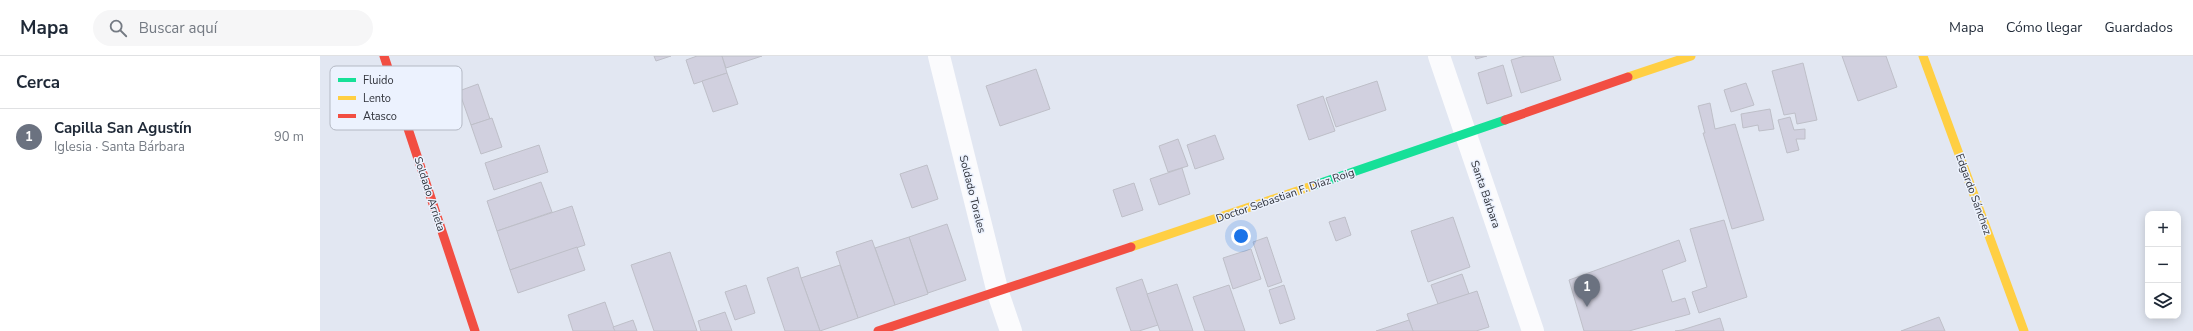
<!DOCTYPE html>
<html lang="es">
<head>
<meta charset="utf-8">
<style>
  body { margin:0; font-family:"Nunito Sans",sans-serif; background:#f6f6f7; color:#1f2937 }
  .controls { position:absolute; right:12px; bottom:12px; display:grid; overflow:hidden; border-radius:8px; box-shadow:0 2px 10px #0003 }
  .controls button { width:36px; height:36px; display:grid; place-items:center; padding:0; border:0; border-bottom:1px solid #e0e1e3; background:#fff; color:#1f2937; font:20px sans-serif }
  .you { position:absolute; left:921px; top:180px; width:14px; height:14px; margin:-10px; border:3px solid #fff; border-radius:50%; background:#1a73e8; box-shadow:0 0 0 6px #1a73e833 }
  .badge { display:grid; place-items:center; width:26px; height:26px; border-radius:50%; background:#6f737c; color:#fff; font-size:13px; font-weight:700 }
  .pin { position:absolute; translate:-50% -33px; filter:drop-shadow(0 1px 2px #0008) }
  .pin::after { content:''; position:absolute; top:21px; width:14px; height:12px; background:inherit; clip-path:polygon(0 0,100% 0,50% 100%) }
  .list { margin:0; padding:0; list-style:none }
  h2 { display:flex; justify-content:space-between; align-items:center; height:52px; margin:0; padding:0 16px; font-size:17px }
  h2 small { font-size:13px; font-weight:400; color:#747a83 }
  .list li { display:grid; grid-template-columns:26px 1fr auto; gap:12px; align-items:center; box-sizing:border-box; height:56px; padding:0 16px; border-top:1px solid #e0e1e3 }
  .list b { display:block; font-size:15px; white-space:nowrap }
  .list p { margin:0; font-size:13px; white-space:nowrap; color:#747a83 }
  .list em { font-size:13px; font-style:normal; color:#747a83 }
  .icon { flex:none; width:22px; height:22px; fill:none; stroke:currentColor; stroke-width:2; stroke-linecap:round; stroke-linejoin:round }
  .map { position:relative; flex:none; width:1873px; height:275px; overflow:hidden }
  header { display:flex; align-items:center; gap:24px; box-sizing:border-box; height:56px; padding:0 20px; background:#fff; border-bottom:1px solid #e0e1e3 }
  header strong { font-size:19px }
  nav { display:flex; gap:22px; margin-inline-start:auto; font-size:14px }
  .search { width:280px; height:36px; background:#f6f6f7; display:flex; align-items:center; gap:10px; box-sizing:border-box; padding:0 14px; border-radius:22px; color:#747a83; font-size:15px }
  main { display:flex }
  aside { flex:1; background:#fff }
  .map>svg:first-child { display:block }
</style>
</head>
<body>
<header>
<strong>Mapa</strong>
<div class="search"><svg class="icon" aria-label="search" viewBox="0 0 24 24"><circle cx="10" cy="10" r="6"/><path d="M15 15l6 6"/></svg>Buscar aquí</div>
<nav><a>Mapa</a><a>Cómo llegar</a><a>Guardados</a></nav>
</header>
<main>
<aside>
<h2>Cerca<small></small></h2>
<ul class="list">
<li><span class="badge" style="background:#6b7280">1</span><div><b>Capilla San Agustín</b><p>Iglesia · Santa Bárbara</p></div><em>90 m</em></li>
</ul>
</aside>
<div class="map">
<svg width="1873" height="275" viewBox="0 0 1873 275">
  <rect width="100%" height="100%" fill="#e2e7f2"/>
  <g fill="#d1d0df" stroke="#bebfc8">
    <path d="M 334,0 L 351,0 L 336,5 Z"/>
    <path d="M 377,0 L 402,0 L 407,17 L 374,28 L 366,4 Z"/>
    <path d="M 402,0 L 442,0 L 406,12 Z"/>
    <path d="M 1155,0 L 1167,0 L 1156,3 Z"/>
    <path d="M 1205,0 L 1233,0 L 1241,24 L 1201,37 L 1191,4 Z"/>
    <path d="M 1522,0 L 1566,0 L 1577,31 L 1538,45 Z"/>
    <path d="M 1483,7 L 1497,64 L 1477,68 L 1475,57 L 1464,59 L 1452,15 Z"/>
    <path d="M 1183,9 L 1192,40 L 1167,48 L 1158,17 Z"/>
    <path d="M 716,13 L 730,53 L 680,70 L 666,30 Z"/>
    <path d="M 407,17 L 418,48 L 393,56 L 382,25 Z"/>
    <path d="M 1057,25 L 1066,54 L 1016,71 L 1006,42 Z"/>
    <path d="M 1426,27 L 1434,49 L 1411,56 L 1404,34 Z"/>
    <path d="M 158,28 L 170,63 L 151,69 L 139,35 Z"/>
    <path d="M 1003,40 L 1015,75 L 989,84 L 977,49 Z"/>
    <path d="M 1390,47 L 1395,73 L 1415,68 L 1444,164 L 1412,173 L 1383,77 L 1385,77 L 1378,50 Z"/>
    <path d="M 1450,53 L 1454,73 L 1439,75 L 1438,69 L 1423,72 L 1421,58 Z"/>
    <path d="M 1470,61 L 1474,74 L 1485,73 L 1485,83 L 1476,83 L 1479,94 L 1467,97 L 1458,64 Z"/>
    <path d="M 172,62 L 182,91 L 161,98 L 151,69 Z"/>
    <path d="M 895,79 L 904,103 L 875,113 L 867,89 Z"/>
    <path d="M 858,83 L 868,110 L 848,116 L 839,90 Z"/>
    <path d="M 219,89 L 228,116 L 174,134 L 165,107 Z"/>
    <path d="M 607,109 L 618,143 L 592,152 L 580,118 Z"/>
    <path d="M 862,112 L 870,138 L 839,149 L 830,123 Z"/>
    <path d="M 221,126 L 232,156 L 177,175 L 167,145 Z"/>
    <path d="M 814,127 L 823,154 L 802,161 L 793,134 Z"/>
    <path d="M 252,150 L 265,189 L 190,214 L 177,175 Z"/>
    <path d="M 1025,161 L 1031,179 L 1016,185 L 1009,166 Z"/>
    <path d="M 1133,161 L 1150,211 L 1108,226 L 1091,175 Z"/>
    <path d="M 1404,164 L 1427,241 L 1379,257 L 1372,236 L 1387,231 L 1370,173 Z"/>
    <path d="M 627,168 L 646,224 L 608,237 L 589,181 Z"/>
    <path d="M 589,181 L 608,238 L 575,249 L 555,192 Z"/>
    <path d="M 947,181 L 962,226 L 948,231 L 933,186 Z"/>
    <path d="M 552,184 L 575,249 L 538,262 L 516,196 Z"/>
    <path d="M 1359,184 L 1366,205 L 1342,214 L 1352,246 L 1365,242 L 1370,258 L 1309,275 L 1264,275 L 1249,224 Z"/>
    <path d="M 257,191 L 265,214 L 198,237 L 190,214 Z"/>
    <path d="M 931,193 L 941,223 L 913,233 L 903,202 Z"/>
    <path d="M 350,196 L 377,275 L 334,275 L 311,209 Z"/>
    <path d="M 520,209 L 538,262 L 500,275 L 481,222 Z"/>
    <path d="M 478,211 L 481,222 L 500,275 L 465,275 L 447,222 Z"/>
    <path d="M 1142,218 L 1149,238 L 1118,248 L 1111,229 Z"/>
    <path d="M 822,223 L 838,269 L 819,275 L 811,275 L 796,232 Z"/>
    <path d="M 857,228 L 873,275 L 840,275 L 827,238 Z"/>
    <path d="M 426,229 L 435,257 L 415,264 L 405,236 Z"/>
    <path d="M 909,229 L 925,275 L 885,275 L 873,241 Z"/>
    <path d="M 964,229 L 975,263 L 960,268 L 949,234 Z"/>
    <path d="M 1157,235 L 1169,271 L 1156,275 L 1093,275 L 1087,258 Z"/>
    <path d="M 285,246 L 295,275 L 253,275 L 248,259 Z"/>
    <path d="M 405,256 L 412,275 L 381,275 L 378,265 Z"/>
    <path d="M 1619,261 L 1625,275 L 1581,275 Z"/>
    <path d="M 1400,262 L 1404,275 L 1355,275 L 1362,274 Z"/>
    <path d="M 313,264 L 317,275 L 295,275 L 293,271 Z"/>
    <path d="M 1089,264 L 1093,275 L 1056,275 Z"/>
  </g>
  <g fill="none" stroke-linecap="round" stroke-linejoin="round">
    <g stroke="#fbfbfd" stroke-width="22">
      <path d="M 619,0 L 678,237 L 691,275"/>
      <path d="M 1119,0 L 1213,275"/>
    </g>
    <path stroke="#16e098" stroke-width="9" d="M 992,130 L 1185,64"/>
    <g stroke="#ffcf43" stroke-width="9">
      <path d="M 1603,0 L 1704,275"/>
      <path d="M 1308,21 L 1371,0"/>
      <path d="M 811,191 L 992,130"/>
    </g>
    <g stroke="#f24e42" stroke-width="9">
      <path d="M 64,0 L 155,275"/>
      <path d="M 1185,64 L 1308,21"/>
      <path d="M 558,275 L 811,191"/>
    </g>
  </g>
  <g text-anchor="middle" stroke-width="3" stroke-linejoin="round" paint-order="stroke">
    <g font-size="11" fill="#31343c" stroke="#ecf2fe">
      <text transform="translate(110 138) rotate(72)" y="4">Soldado Arrieta</text>
      <text transform="translate(653 138) rotate(76)" y="4">Soldado Torales</text>
      <text transform="translate(1166 138) rotate(71)" y="4">Santa Bárbara</text>
      <text transform="translate(1654 138) rotate(70)" y="4">Edgardo Sánchez</text>
      <text transform="translate(965 139) rotate(-19)" y="4">Doctor Sebastian F. Díaz Roig</text>
    </g>
  </g>
  <rect x="10" y="10" width="132" height="64" rx="6" fill="#ecf2fe" stroke="#b4b9c4" stroke-width="1"/>
  <rect x="18" y="22" width="18" height="4" fill="#16e098"/>
  <rect x="18" y="40" width="18" height="4" fill="#ffcf43"/>
  <rect x="18" y="58" width="18" height="4" fill="#f24e42"/>
  <g font-size="11" fill="#31343c">
    <text x="43" y="28">Fluido</text>
    <text x="43" y="46">Lento</text>
    <text x="43" y="64">Atasco</text>
  </g>
</svg>
<div class="controls">
<button>+</button>
<button>−</button>
<button><svg class="icon" aria-label="layers" viewBox="0 0 24 24"><path d="M12 4l9 5-9 5-9-5zM3 14l9 5 9-5"/></svg></button>
</div>
<div class="you"></div>
<div class="pin badge" style="left:1267px;top:251px;background:#6b7280">1</div>
</div>
</main>
</body>
</html>
